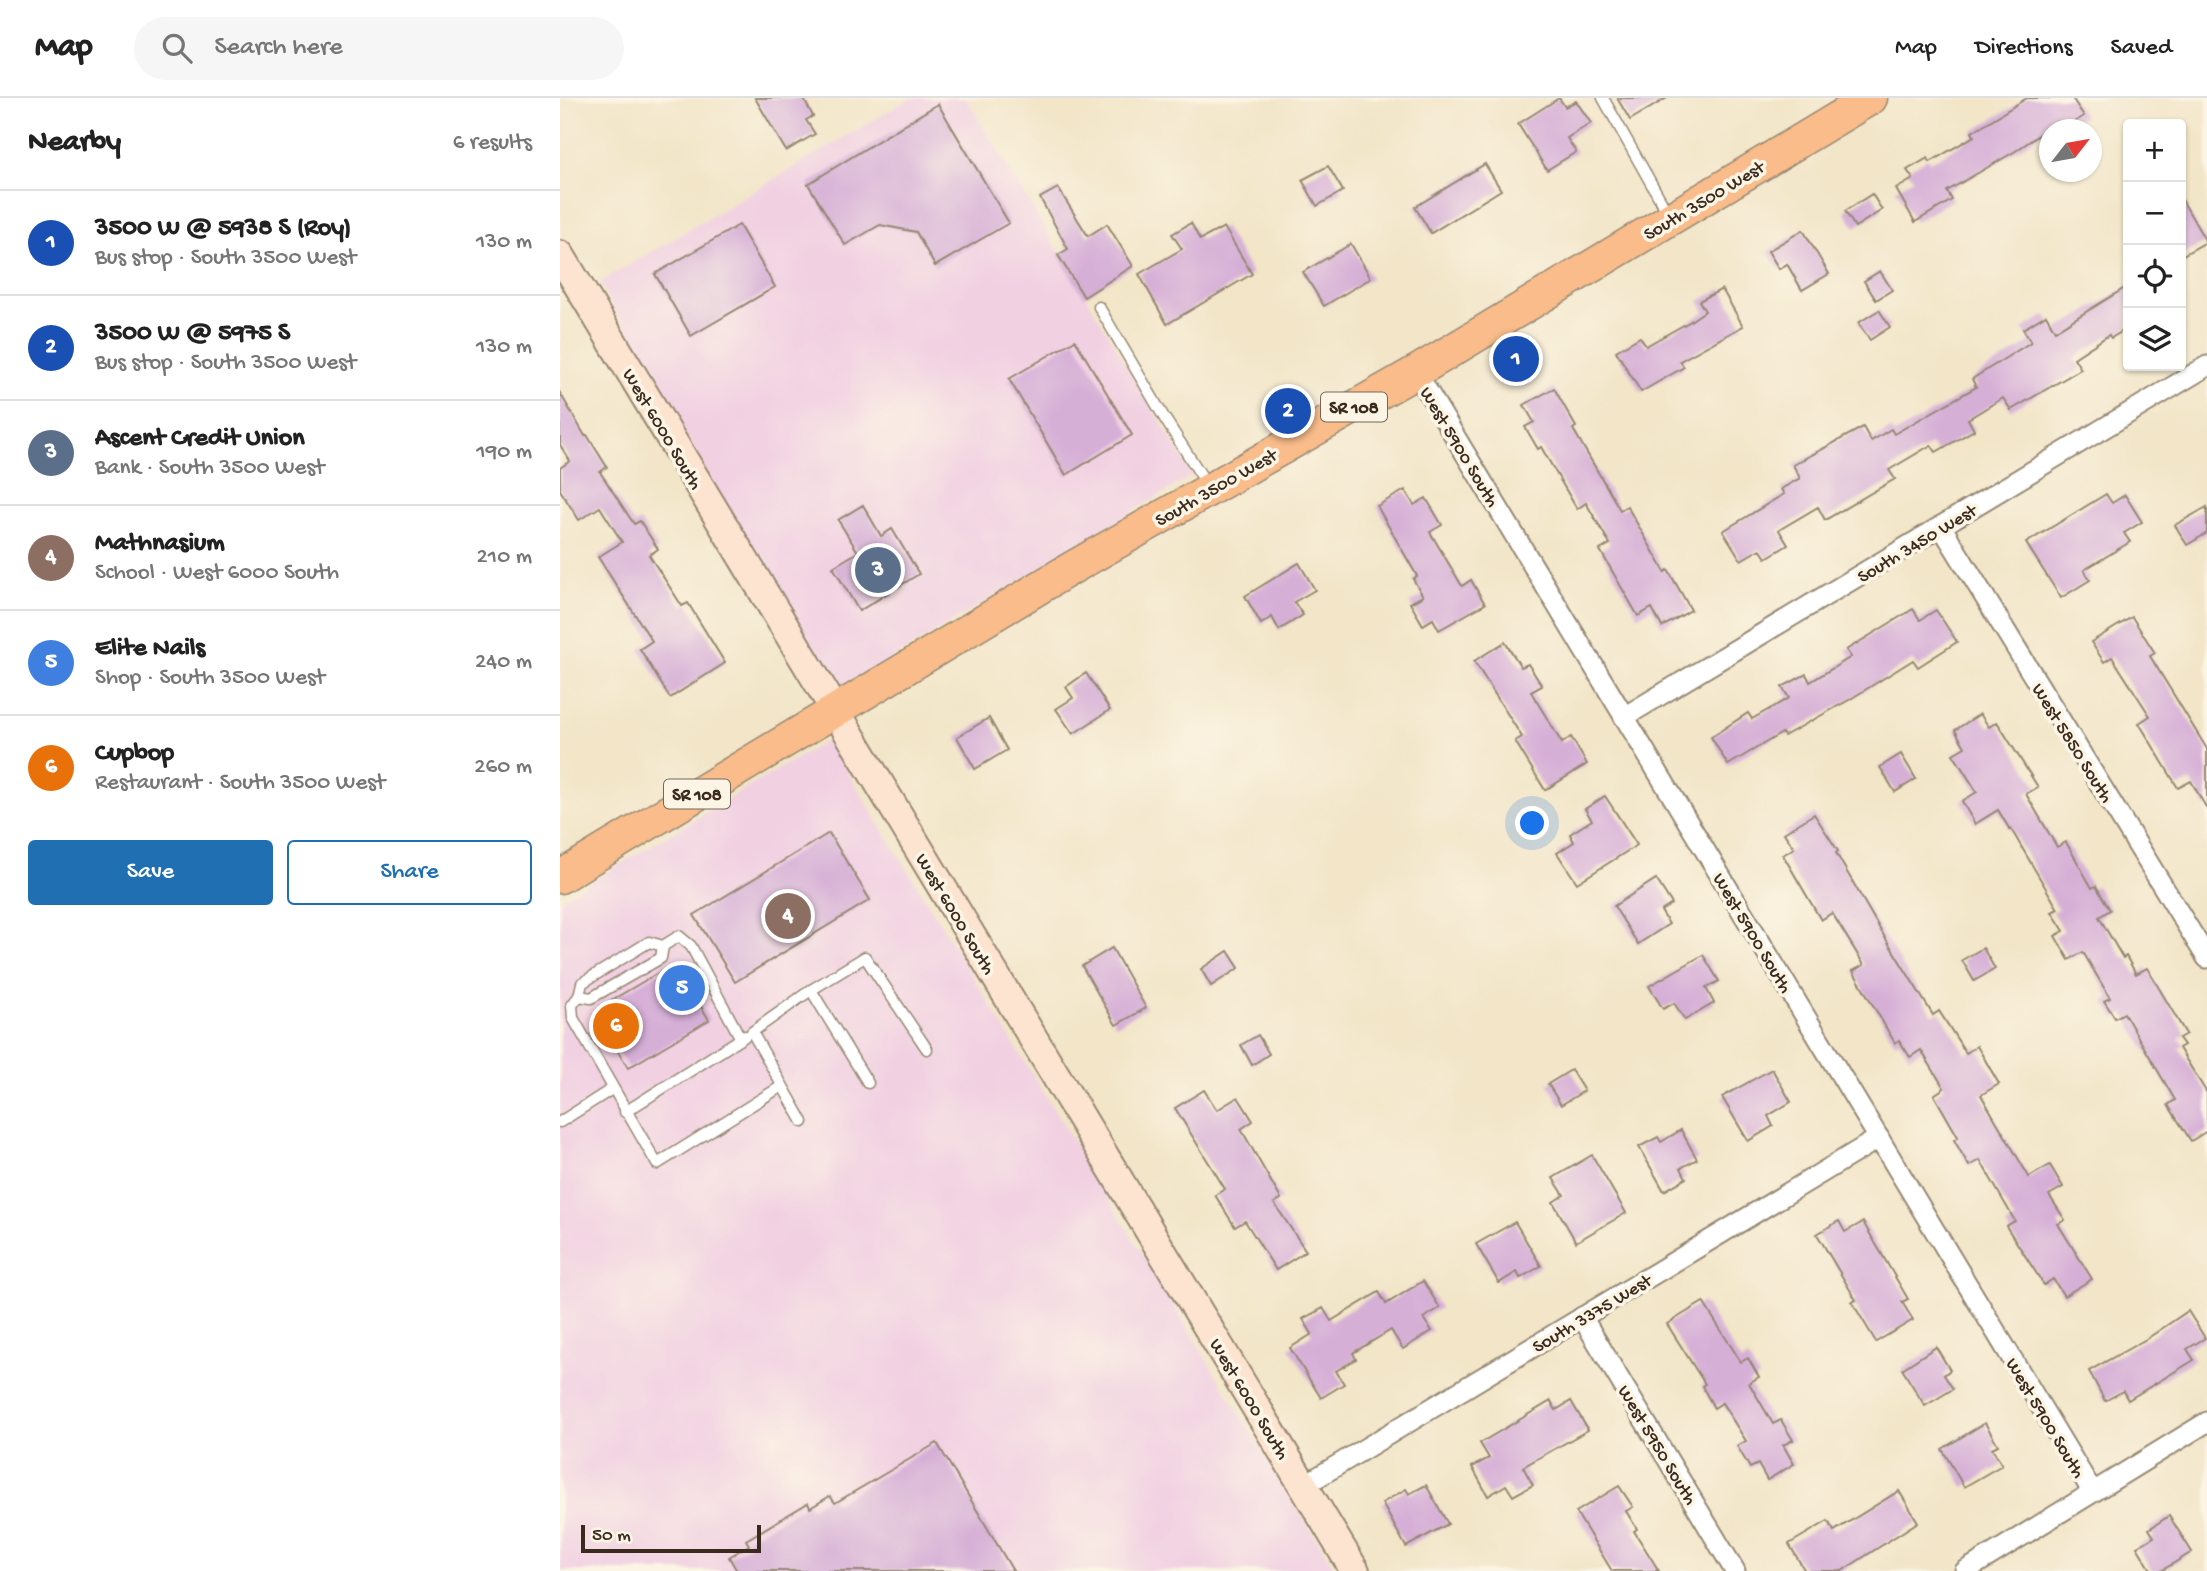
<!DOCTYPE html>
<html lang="en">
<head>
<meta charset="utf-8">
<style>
  body { margin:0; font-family:"Gochi Hand",sans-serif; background:#f6f6f6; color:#222 }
  .controls { position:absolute; right:21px; top:21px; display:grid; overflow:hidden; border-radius:7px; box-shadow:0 2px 5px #0004 }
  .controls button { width:63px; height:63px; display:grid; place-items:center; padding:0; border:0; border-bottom:2px solid #e0e0e0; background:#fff; color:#222; font:35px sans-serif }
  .compass { position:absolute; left:1479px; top:21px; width:63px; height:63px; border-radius:50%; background:#fff; box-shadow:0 2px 5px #0004; rotate:59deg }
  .scale { position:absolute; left:21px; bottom:18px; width:180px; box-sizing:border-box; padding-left:7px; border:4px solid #3b2a1e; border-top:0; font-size:19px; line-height:24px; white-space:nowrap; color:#3b2a1e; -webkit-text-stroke:5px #fcf5e5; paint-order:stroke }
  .you { position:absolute; left:973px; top:726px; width:24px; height:24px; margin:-18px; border:5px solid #fff; border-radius:50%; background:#1a73e8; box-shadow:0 0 0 10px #1a73e833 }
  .badge { display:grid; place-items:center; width:46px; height:46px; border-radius:50%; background:#1f6fb2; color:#fff; font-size:23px; font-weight:700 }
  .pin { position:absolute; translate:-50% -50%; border:4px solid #fff; box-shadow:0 2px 7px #0006 }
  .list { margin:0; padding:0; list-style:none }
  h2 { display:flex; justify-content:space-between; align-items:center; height:91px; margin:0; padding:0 28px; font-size:30px }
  h2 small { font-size:23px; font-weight:400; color:#767676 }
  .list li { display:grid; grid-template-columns:46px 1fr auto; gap:21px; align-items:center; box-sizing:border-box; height:105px; padding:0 28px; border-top:2px solid #e0e0e0 }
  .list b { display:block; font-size:26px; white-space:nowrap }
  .list p { margin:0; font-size:23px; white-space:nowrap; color:#767676 }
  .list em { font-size:23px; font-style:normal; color:#767676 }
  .actions { display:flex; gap:14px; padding:21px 28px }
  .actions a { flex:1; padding:16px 0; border:2px solid #1f6fb2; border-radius:7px; text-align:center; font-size:24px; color:#1f6fb2 }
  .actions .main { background:#1f6fb2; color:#fff }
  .icon { flex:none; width:38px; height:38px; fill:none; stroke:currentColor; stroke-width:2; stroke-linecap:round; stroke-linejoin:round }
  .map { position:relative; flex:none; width:1647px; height:1473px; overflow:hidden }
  header { display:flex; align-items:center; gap:42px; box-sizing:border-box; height:98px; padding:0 35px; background:#fff; border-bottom:2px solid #e0e0e0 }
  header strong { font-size:33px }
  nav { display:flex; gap:38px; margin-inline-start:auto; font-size:24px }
  .search { width:490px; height:63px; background:#f6f6f6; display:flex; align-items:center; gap:18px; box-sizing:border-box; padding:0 24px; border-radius:38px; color:#767676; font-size:26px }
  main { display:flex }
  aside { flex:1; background:#fff }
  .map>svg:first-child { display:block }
</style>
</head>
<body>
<header>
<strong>Map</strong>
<div class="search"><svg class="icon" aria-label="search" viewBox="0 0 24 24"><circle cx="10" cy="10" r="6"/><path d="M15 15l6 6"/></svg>Search here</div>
<nav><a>Map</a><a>Directions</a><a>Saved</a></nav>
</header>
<main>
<aside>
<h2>Nearby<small>6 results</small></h2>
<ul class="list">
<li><span class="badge" style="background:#1a4fb4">1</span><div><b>3500 W @ 5938 S (Roy)</b><p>Bus stop · South 3500 West</p></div><em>130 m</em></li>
<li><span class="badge" style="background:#1a4fb4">2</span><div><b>3500 W @ 5975 S</b><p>Bus stop · South 3500 West</p></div><em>130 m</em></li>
<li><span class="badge" style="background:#5c6f8a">3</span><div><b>Ascent Credit Union</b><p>Bank · South 3500 West</p></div><em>190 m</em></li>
<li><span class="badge" style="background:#8d6e63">4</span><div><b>Mathnasium</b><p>School · West 6000 South</p></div><em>210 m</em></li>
<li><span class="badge" style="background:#3f7fe0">5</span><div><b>Elite Nails</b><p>Shop · South 3500 West</p></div><em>240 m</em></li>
<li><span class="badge" style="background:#e8710a">6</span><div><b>Cupbop</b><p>Restaurant · South 3500 West</p></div><em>260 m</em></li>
</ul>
<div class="actions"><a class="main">Save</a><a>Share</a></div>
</aside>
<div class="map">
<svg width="1647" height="1473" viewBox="0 0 1647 1473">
  <rect width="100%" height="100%" fill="#fcf5e5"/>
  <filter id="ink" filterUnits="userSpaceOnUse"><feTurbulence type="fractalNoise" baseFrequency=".0143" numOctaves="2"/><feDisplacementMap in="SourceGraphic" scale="14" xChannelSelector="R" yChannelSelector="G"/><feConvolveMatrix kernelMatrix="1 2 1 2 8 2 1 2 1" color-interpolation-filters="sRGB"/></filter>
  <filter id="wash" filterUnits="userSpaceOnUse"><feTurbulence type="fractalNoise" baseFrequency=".00686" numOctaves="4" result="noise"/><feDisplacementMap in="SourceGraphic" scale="28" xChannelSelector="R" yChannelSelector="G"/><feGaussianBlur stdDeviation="1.57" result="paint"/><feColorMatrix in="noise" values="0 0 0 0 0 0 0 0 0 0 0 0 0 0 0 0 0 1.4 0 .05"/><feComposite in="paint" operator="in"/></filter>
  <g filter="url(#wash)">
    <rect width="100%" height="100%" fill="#f2e5c8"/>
    <g fill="#f1d0e2">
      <path d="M 351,0 L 406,0 L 633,377 L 274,596 L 39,185 Z"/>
      <path d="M 268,642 L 776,1473 L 0,1473 L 0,802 Z"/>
    </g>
    <g id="blocks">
      <g fill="#d6afd7">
        <path d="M 195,0 L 243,0 L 253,18 L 246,22 L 255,36 L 226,53 Z"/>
        <path d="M 999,0 L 1005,9 L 1016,3 L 1031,25 L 1007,40 L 1016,54 L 987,72 L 958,26 Z"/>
        <path d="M 1057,0 L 1107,0 L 1070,22 Z"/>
        <path d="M 1467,0 L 1512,0 L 1524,18 L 1503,31 L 1498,24 L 1454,54 L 1387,93 L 1392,102 L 1355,124 L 1336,91 L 1353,81 L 1347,72 L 1368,60 L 1370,64 L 1414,38 L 1412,34 Z"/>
        <path d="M 378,6 L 449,125 L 375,168 L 356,134 L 320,127 L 285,147 L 248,86 Z"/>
        <path d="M 925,66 L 941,92 L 871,135 L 855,109 Z"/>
        <path d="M 768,68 L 783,93 L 757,108 L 742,82 Z"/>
        <path d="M 498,90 L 528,138 L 547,126 L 573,168 L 524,199 L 498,157 L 508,151 L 480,100 Z"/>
        <path d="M 1312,96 L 1322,112 L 1295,129 L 1285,113 Z"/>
        <path d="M 1621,100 L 1646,144 L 1621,158 Z"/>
        <path d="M 631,125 L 640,142 L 664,129 L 692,176 L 607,226 L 579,176 L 622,151 L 612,136 Z"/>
        <path d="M 179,127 L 215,189 L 131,238 L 95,176 Z"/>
        <path d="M 1243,132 L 1269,176 L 1242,192 L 1227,166 L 1219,171 L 1208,153 Z"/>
        <path d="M 791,146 L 811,180 L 764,208 L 743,174 Z"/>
        <path d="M 1320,173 L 1332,192 L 1316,202 L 1304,183 Z"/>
        <path d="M 1568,188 L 1568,230 L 1551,240 L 1549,237 L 1514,260 L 1521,271 L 1451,312 L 1443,300 L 1408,321 L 1414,332 L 1376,354 L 1371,347 L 1329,372 L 1335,381 L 1265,422 L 1258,409 L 1219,432 L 1228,447 L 1206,460 L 1200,451 L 1181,462 L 1163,433 L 1224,396 L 1221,391 L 1240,380 L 1233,367 L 1303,329 L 1311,343 L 1331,331 L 1334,336 L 1416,289 L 1412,281 L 1471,244 L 1463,231 L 1486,217 L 1495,233 Z"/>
        <path d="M 1162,191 L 1183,228 L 1120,263 L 1124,269 L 1081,294 L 1056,253 L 1080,239 L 1086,248 L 1129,224 L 1145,213 L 1139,203 Z"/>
        <path d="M 1319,212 L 1330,229 L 1310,242 L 1298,225 Z"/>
        <path d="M 515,242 L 572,337 L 506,377 L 449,281 Z"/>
        <path d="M 994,290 L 1016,329 L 1013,331 L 1060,412 L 1067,408 L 1105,474 L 1108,472 L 1131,512 L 1102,529 L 1092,510 L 1078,518 L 1040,452 L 1050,446 L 1026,405 L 1017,411 L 981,349 L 978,351 L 965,329 L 974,324 L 964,307 Z"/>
        <path d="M 0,295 L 25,338 L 27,337 L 47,369 L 40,374 L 74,426 L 80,423 L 98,451 L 89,457 L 122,508 L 128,505 L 165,565 L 110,600 L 80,551 L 92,543 L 38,459 L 62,444 L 40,409 L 19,422 L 0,392 L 0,370 L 10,363 L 0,347 Z"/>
        <path d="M 845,392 L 854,407 L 866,400 L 882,427 L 870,434 L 902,488 L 911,482 L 925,506 L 879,532 L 873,521 L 863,527 L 850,505 L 863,498 L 853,481 L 857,478 L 817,408 Z"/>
        <path d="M 1546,396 L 1552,405 L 1565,397 L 1582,424 L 1564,435 L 1570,444 L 1524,472 L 1530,482 L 1501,500 L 1466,445 Z"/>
        <path d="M 303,407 L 321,438 L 332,431 L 359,476 L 299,513 L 273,469 L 298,454 L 278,422 Z"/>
        <path d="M 1647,409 L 1647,435 L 1627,447 L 1615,427 Z"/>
        <path d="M 739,465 L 755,492 L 734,504 L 743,517 L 719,532 L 712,519 L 701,526 L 685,498 Z"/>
        <path d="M 1353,511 L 1360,522 L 1376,512 L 1397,544 L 1358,569 L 1353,562 L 1289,602 L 1224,638 L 1222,635 L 1168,667 L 1151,639 L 1188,615 L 1192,621 L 1229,600 L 1222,589 L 1246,576 L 1250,584 L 1291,559 L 1286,552 Z"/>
        <path d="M 1572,519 L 1595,555 L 1590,558 L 1647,651 L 1647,711 L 1631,683 L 1618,690 L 1579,625 L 1590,618 L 1552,559 L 1544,564 L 1531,544 Z"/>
        <path d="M 945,544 L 961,569 L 968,566 L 982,588 L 971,594 L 1002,645 L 1011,639 L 1027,666 L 985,692 L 955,643 L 962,639 L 914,563 Z"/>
        <path d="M 526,575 L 550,612 L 513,636 L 496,611 L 513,600 L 506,589 Z"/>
        <path d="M 1420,616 L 1429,629 L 1437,624 L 1478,689 L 1466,696 L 1497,749 L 1506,744 L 1532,790 L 1536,788 L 1550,812 L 1539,819 L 1563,860 L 1566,858 L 1576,876 L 1587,870 L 1626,936 L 1619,940 L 1624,947 L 1619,950 L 1647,995 L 1647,1033 L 1631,1043 L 1608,1007 L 1615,1002 L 1564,915 L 1555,920 L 1544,903 L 1550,900 L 1523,854 L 1509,862 L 1495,838 L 1504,833 L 1492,814 L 1498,811 L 1451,731 L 1450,732 L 1438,712 L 1415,726 L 1402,703 L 1417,694 L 1393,656 L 1405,649 L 1395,632 Z"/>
        <path d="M 429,620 L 447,652 L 415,671 L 397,639 Z"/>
        <path d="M 1341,656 L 1356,681 L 1335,694 L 1320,669 Z"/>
        <path d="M 1045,698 L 1077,747 L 1017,785 L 997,755 L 1014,744 L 1010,736 L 1032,722 L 1025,711 Z"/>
        <path d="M 1254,716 L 1278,753 L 1276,755 L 1321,833 L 1373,917 L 1379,913 L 1406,955 L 1417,948 L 1439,986 L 1421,997 L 1469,1079 L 1490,1067 L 1503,1089 L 1489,1097 L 1505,1122 L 1498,1126 L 1532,1181 L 1504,1198 L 1493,1181 L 1484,1187 L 1446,1128 L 1455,1123 L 1420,1062 L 1409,1068 L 1394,1042 L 1398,1039 L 1374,997 L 1384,990 L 1361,952 L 1350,959 L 1339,942 L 1335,945 L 1293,873 L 1304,867 L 1272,815 L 1261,822 L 1223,757 L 1234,750 L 1224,735 Z"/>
        <path d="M 269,735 L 310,802 L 175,884 L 134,817 Z"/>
        <path d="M 1096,781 L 1112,806 L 1101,813 L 1109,826 L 1078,846 L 1054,808 Z"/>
        <path d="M 552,850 L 586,910 L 556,927 L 522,868 Z"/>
        <path d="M 1423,850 L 1435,871 L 1414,883 L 1402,862 Z"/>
        <path d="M 668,853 L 679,870 L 651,888 L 641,871 Z"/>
        <path d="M 1143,857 L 1159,883 L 1146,890 L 1154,905 L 1125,922 L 1114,905 L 1103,911 L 1089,888 Z"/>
        <path d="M 108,869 L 114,879 L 121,875 L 149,922 L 68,970 L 37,918 L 43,914 L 40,909 Z"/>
        <path d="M 698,937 L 709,956 L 692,967 L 681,947 Z"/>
        <path d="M 1212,971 L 1231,1004 L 1208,1018 L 1213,1028 L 1188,1043 L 1162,999 Z"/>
        <path d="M 1011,972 L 1024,993 L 1001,1007 L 988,986 Z"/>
        <path d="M 644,992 L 657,1012 L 678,999 L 693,1023 L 681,1031 L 721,1101 L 714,1105 L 746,1153 L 716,1172 L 685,1123 L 675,1129 L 655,1097 L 665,1091 L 615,1010 Z"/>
        <path d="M 1121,1032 L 1137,1061 L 1121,1070 L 1126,1080 L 1104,1093 L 1079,1049 L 1098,1039 L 1101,1044 Z"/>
        <path d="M 1032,1057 L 1066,1115 L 1016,1144 L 993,1104 L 1004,1097 L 993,1080 Z"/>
        <path d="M 1279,1123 L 1285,1134 L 1303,1124 L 1348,1201 L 1342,1204 L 1353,1222 L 1316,1244 L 1292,1204 L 1296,1202 L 1257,1136 Z"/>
        <path d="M 955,1124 L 981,1168 L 960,1180 L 957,1174 L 939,1185 L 916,1146 Z"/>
        <path d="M 863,1183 L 880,1210 L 863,1220 L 872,1233 L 843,1251 L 831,1232 L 793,1255 L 796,1261 L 776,1273 L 784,1286 L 761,1300 L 730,1250 L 752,1236 L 743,1221 L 763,1210 L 771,1223 L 819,1194 L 826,1206 Z"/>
        <path d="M 1143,1204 L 1181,1264 L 1188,1260 L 1199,1279 L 1189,1285 L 1213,1326 L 1221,1322 L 1233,1342 L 1223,1347 L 1234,1366 L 1207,1382 L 1198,1366 L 1190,1370 L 1177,1348 L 1186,1343 L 1162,1305 L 1154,1310 L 1142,1288 L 1145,1286 L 1107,1226 Z"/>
        <path d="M 1628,1213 L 1645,1240 L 1627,1251 L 1634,1262 L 1568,1302 L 1563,1293 L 1545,1303 L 1529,1273 L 1588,1240 Z"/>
        <path d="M 1376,1249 L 1390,1272 L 1384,1277 L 1393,1291 L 1365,1308 L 1342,1271 Z"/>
        <path d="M 991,1303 L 996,1312 L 1011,1303 L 1028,1332 L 963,1369 L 973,1387 L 953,1398 L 946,1387 L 928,1398 L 912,1369 L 929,1360 L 920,1345 Z"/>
        <path d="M 1425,1325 L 1438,1347 L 1432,1350 L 1442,1367 L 1404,1389 L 1382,1351 Z"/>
        <path d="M 377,1345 L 453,1473 L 177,1473 L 169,1459 L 189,1447 L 186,1442 L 248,1405 L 250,1410 L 270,1398 L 275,1405 Z"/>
        <path d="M 866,1387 L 888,1426 L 846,1449 L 822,1405 L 846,1391 L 849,1396 Z"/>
        <path d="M 1059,1388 L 1073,1409 L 1066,1413 L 1077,1431 L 1074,1433 L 1099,1473 L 1052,1473 L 1016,1414 Z"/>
        <path d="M 1339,1393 L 1358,1424 L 1282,1473 L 1245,1473 L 1229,1446 L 1268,1423 L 1274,1433 Z"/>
        <path d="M 1609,1418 L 1632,1454 L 1601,1473 L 1592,1473 L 1577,1449 L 1594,1439 L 1589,1431 Z"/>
      </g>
    </g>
  </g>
  <g filter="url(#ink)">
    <use href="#blocks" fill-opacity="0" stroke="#968873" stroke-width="2"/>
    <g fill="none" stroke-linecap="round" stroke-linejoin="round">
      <defs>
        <g id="lane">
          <path d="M 1043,0 L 1109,117"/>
          <path d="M 539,209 L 605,321 L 648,388"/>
          <path d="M 19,898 L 31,900 L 101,860 L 103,848"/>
          <path d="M 181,941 L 131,848 L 119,838 L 103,848 L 89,844 L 22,885 L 19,898 L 12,907 L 13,920 L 97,1066 L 222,988"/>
          <path d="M 308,985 L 251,892 L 305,859 L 367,951"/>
          <path d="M 65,1014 L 185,938"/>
          <path d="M 0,1024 L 52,991"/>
          <path d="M 243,1024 L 192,934 L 251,892"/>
        </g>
        <g id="street">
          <path d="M 856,274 L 1532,1393"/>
          <path d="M 1381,428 L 1647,860"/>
          <path d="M 1064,619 L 1647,268"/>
          <path d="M 1022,1219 L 1175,1473"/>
          <path d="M 743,1388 L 1319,1040"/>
          <path d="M 1405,1473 L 1647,1324"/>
        </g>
        <path id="secondary" d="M 0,157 L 795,1473"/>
        <path id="primary" d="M 0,779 L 510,471 L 856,274 L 1311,0"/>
      </defs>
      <use href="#lane" stroke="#968873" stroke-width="13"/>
      <use href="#street" stroke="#968873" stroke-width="23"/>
      <use href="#secondary" stroke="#968873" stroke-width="32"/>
      <use href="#primary" stroke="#968873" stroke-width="35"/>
      <use href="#lane" stroke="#fff" stroke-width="10"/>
      <use href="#street" stroke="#fff" stroke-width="19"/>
      <use href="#secondary" stroke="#fde4d0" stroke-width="28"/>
      <use href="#primary" stroke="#f9bc8a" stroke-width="32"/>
    </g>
  </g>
  <g text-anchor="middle" stroke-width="7" stroke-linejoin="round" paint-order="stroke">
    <g fill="#fcf5e5" stroke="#75675a" stroke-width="2">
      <rect x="761" y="294.5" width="66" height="29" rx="5"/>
      <rect x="104" y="681.5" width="66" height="29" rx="5"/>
    </g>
    <g font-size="18" font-weight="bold" fill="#3b2a1e">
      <text x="794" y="315">SR 108</text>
      <text x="137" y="702">SR 108</text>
    </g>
    <g font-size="19" fill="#3b2a1e" stroke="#fcf5e5">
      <text transform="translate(1143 101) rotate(-31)" y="7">South 3500 West</text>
      <text transform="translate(104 330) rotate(59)" y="7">West 6000 South</text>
      <text transform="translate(901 348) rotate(59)" y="7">West 5900 South</text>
      <text transform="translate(655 388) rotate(-30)" y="7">South 3500 West</text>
      <text transform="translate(1356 444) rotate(-31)" y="7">South 3450 West</text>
      <text transform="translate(1514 644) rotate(58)" y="7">West 5850 South</text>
      <text transform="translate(397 815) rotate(59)" y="7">West 6000 South</text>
      <text transform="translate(1194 834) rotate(59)" y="7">West 5900 South</text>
      <text transform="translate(1031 1214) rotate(-31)" y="7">South 3375 West</text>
      <text transform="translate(691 1300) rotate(59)" y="7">West 6000 South</text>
      <text transform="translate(1487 1319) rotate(59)" y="7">West 5900 South</text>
      <text transform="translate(1099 1346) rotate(59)" y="7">West 5950 South</text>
    </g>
  </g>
</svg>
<div class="controls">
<button>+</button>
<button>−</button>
<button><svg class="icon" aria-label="locate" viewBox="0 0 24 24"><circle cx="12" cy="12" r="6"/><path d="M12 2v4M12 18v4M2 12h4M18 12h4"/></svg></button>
<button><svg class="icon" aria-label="layers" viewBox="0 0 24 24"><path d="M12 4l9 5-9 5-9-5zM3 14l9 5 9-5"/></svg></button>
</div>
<svg class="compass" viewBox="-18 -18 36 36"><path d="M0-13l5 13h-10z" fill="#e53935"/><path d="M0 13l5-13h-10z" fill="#767676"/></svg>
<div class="scale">50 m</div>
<div class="you"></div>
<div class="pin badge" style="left:956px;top:261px;background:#1a4fb4">1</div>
<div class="pin badge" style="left:728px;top:313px;background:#1a4fb4">2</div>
<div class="pin badge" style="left:318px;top:472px;background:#5c6f8a">3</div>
<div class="pin badge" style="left:228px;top:818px;background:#8d6e63">4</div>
<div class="pin badge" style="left:122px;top:890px;background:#3f7fe0">5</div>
<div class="pin badge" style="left:56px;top:928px;background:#e8710a">6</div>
</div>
</main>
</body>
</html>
